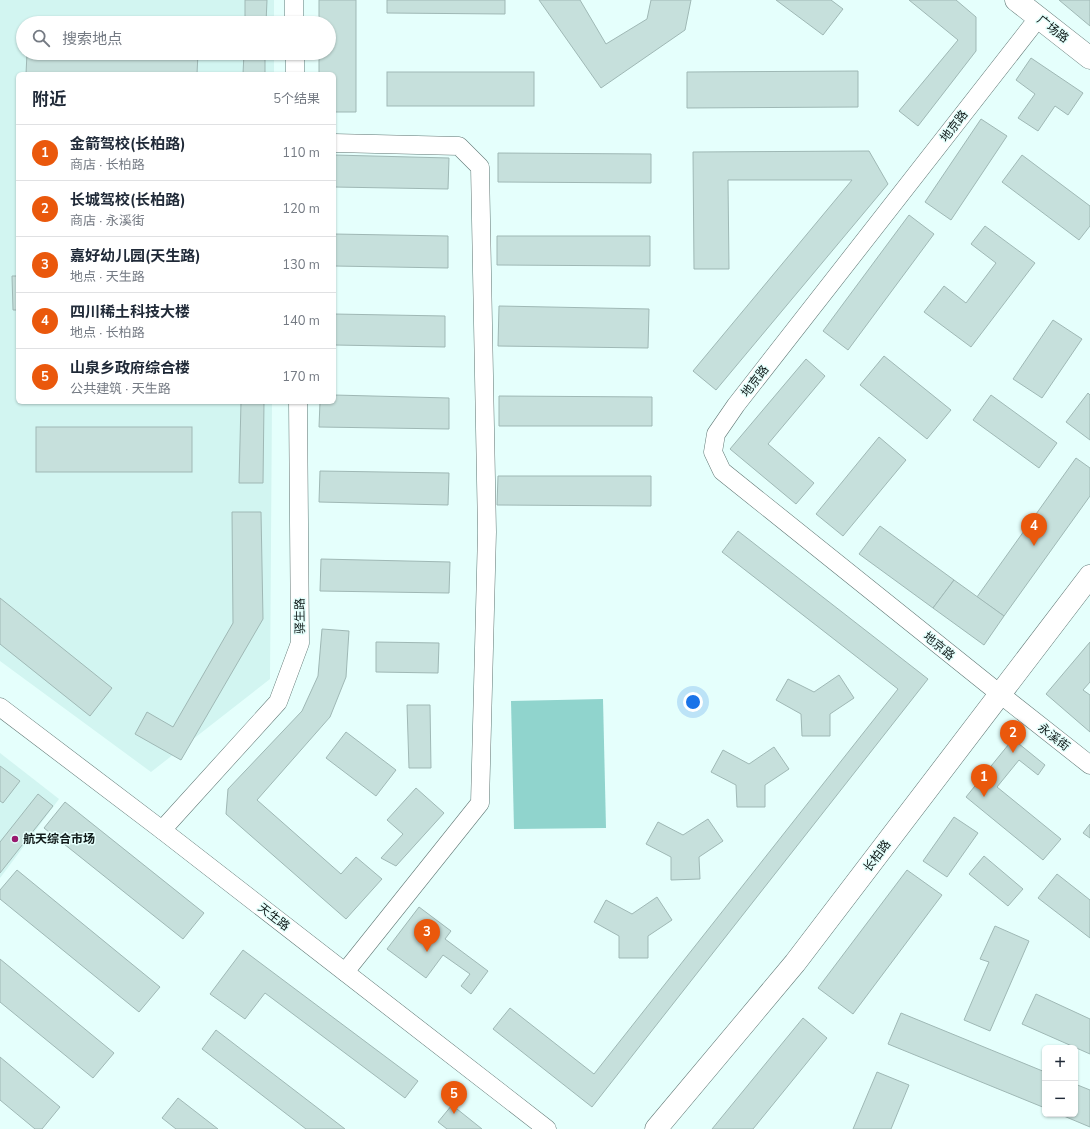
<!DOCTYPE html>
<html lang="zh">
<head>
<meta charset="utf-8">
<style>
  body { margin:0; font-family:"Nunito Sans","Noto Sans SC",sans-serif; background:#f2f2f3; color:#1f2937 }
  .controls { position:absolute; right:12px; bottom:12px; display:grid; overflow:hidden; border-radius:6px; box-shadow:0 1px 3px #0004 }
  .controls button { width:36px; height:36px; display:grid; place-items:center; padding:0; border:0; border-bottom:1px solid #e0e1e3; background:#fff; color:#1f2937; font:20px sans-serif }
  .you { position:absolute; left:693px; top:702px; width:14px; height:14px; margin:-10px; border:3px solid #fff; border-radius:50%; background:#1a73e8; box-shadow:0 0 0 6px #1a73e833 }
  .badge { display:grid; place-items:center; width:26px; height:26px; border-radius:50%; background:#ea580c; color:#fff; font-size:13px; font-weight:700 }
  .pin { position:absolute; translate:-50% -33px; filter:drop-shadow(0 1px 2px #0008) }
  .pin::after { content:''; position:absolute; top:21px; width:14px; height:12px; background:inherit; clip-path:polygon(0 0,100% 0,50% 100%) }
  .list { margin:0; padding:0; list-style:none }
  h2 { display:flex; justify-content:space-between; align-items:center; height:52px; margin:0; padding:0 16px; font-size:17px }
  h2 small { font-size:13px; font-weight:400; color:#747a83 }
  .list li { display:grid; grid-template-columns:26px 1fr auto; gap:12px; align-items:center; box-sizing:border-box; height:56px; padding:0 16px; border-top:1px solid #e0e1e3 }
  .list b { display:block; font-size:15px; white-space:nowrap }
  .list p { margin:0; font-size:13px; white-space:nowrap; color:#747a83 }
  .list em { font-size:13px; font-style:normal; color:#747a83 }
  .icon { flex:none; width:22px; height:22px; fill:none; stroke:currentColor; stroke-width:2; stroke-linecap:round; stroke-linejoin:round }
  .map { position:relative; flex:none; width:1090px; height:1129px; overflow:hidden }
  .search { position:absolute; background:#fff; box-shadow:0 1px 3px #0004; left:16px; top:16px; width:320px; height:44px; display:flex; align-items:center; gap:10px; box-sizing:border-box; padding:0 14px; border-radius:22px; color:#747a83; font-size:15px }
  .panel { position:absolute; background:#fff; box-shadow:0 1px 3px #0004; left:16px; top:72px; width:320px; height:332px; border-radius:6px }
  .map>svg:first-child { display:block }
</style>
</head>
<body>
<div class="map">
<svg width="1090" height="1129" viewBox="0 0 1090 1129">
  <rect width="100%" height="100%" fill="#e5fffc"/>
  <g fill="#d2f5f1">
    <path d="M 0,0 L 274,0 L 274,23 L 23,23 L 23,53 L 274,53 L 274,74 L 18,74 L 18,402 L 272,402 L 270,679 L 151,772 L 0,661 Z"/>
    <path d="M 0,753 L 59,799 L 0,878 Z"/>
  </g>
  <path fill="#90d4cd" d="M 603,699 L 606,828 L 514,829 L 511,701 Z"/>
  <g fill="#c6e0dc" stroke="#9fb8b5">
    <path d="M 245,0 L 267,0 L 266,23 L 245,23 Z"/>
    <path d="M 319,0 L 356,0 L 356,112 L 334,112 L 334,74 L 319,74 L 319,53 L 329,53 L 329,23 L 319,23 Z"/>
    <path d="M 387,0 L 505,0 L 505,14 L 387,13 Z"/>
    <path d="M 539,0 L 580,0 L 606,44 L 647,19 L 651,0 L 691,0 L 685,30 L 601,88 Z"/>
    <path d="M 776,0 L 831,0 L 843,9 L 823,35 Z"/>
    <path d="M 909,0 L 956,0 L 976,17 L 976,51 L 918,126 L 899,111 L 958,40 Z"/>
    <path d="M 1059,0 L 1090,0 L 1090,26 Z"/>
    <path d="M 27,53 L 198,53 L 197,74 L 26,74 Z"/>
    <path d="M 244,53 L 265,53 L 265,74 L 243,74 Z"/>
    <path d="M 1031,58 L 1083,93 L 1068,115 L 1055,106 L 1038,131 L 1018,118 L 1035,94 L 1016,80 Z"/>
    <path d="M 858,71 L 858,107 L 687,108 L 687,72 Z"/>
    <rect x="387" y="72" width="147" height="34"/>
    <path d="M 981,119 L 1007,136 L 951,220 L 925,202 Z"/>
    <path d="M 869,151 L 888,184 L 716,390 L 693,371 L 852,180 L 728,180 L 729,269 L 694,269 L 693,152 Z"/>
    <path d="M 498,153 L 651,154 L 651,183 L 498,182 Z"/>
    <path d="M 334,155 L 449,158 L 448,189 L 334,187 Z"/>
    <path d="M 1022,155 L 1090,206 L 1090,226 L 1079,240 L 1002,182 Z"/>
    <path d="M 909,215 L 934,234 L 848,350 L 823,331 Z"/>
    <path d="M 985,226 L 1035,263 L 971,347 L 924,312 L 944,286 L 966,303 L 996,263 L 971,244 Z"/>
    <path d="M 334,234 L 448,236 L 448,268 L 334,266 Z"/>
    <path d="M 497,236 L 650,236 L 650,266 L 497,265 Z"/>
    <path d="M 12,276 L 18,276 L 18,310 L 13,310 Z"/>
    <path d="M 499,306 L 649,309 L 648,348 L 498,346 Z"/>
    <path d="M 334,314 L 445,316 L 445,347 L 334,345 Z"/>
    <path d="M 1053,320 L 1082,339 L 1042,398 L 1013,379 Z"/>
    <path d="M 884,356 L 951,410 L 927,439 L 860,385 Z"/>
    <path d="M 806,359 L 825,376 L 768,444 L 814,483 L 796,504 L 730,449 Z"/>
    <path d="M 1088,393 L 1090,395 L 1090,440 L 1066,422 Z"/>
    <path d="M 334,395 L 449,398 L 449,429 L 319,427 L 320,402 L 334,402 Z"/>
    <path d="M 991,395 L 1057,443 L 1039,468 L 973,420 Z"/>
    <path d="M 499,396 L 652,397 L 652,426 L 499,426 Z"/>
    <path d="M 241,402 L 264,402 L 263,483 L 239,483 Z"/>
    <rect x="36" y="427" width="156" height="45"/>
    <path d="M 879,437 L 906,460 L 843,536 L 816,514 Z"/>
    <path d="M 1076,458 L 1090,468 L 1090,496 L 1004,616 L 977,597 Z"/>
    <path d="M 320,471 L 449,473 L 448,505 L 319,502 Z"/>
    <path d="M 498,476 L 651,476 L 651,506 L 497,505 Z"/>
    <path d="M 232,512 L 261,512 L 263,619 L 181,760 L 135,734 L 147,712 L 173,727 L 233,623 Z"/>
    <path d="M 880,526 L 954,580 L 933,608 L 859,554 Z"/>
    <path d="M 738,531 L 928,679 L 592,1107 L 493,1029 L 510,1008 L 594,1074 L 898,689 L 722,552 Z"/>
    <path d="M 321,559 L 450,562 L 449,593 L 320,591 Z"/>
    <path d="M 954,580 L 1004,616 L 984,645 L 933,608 Z"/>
    <path d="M 0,598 L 112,688 L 90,716 L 0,644 Z"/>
    <path d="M 322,629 L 349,631 L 346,677 L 330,717 L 257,800 L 341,874 L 356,857 L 382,879 L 346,919 L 226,814 L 228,789 L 302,711 L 318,676 Z"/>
    <path d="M 376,642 L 439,643 L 438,673 L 376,672 Z"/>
    <path d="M 1090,642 L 1090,682 L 1083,690 L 1090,695 L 1090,732 L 1046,694 Z"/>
    <path d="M 839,675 L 854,698 L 830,714 L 830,736 L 802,736 L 801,714 L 776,700 L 788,679 L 814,692 Z"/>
    <path d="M 407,705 L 430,705 L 431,768 L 409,768 Z"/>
    <path d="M 346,732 L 396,770 L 376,796 L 326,758 Z"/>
    <path d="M 1013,739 L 1045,765 L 1038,775 L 1019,760 L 997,787 L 1061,839 L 1043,860 L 966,797 Z"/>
    <path d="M 774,747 L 789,769 L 765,785 L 765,807 L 737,807 L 736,785 L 711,772 L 723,750 L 749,764 Z"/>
    <path d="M 0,766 L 20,781 L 3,803 L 0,801 Z"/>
    <path d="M 416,788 L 444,813 L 396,866 L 381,858 L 403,834 L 387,820 Z"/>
    <path d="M 38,794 L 53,806 L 0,873 L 0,842 Z"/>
    <path d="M 65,802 L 204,913 L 183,939 L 44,828 Z"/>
    <path d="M 954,817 L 978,833 L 947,877 L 923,861 Z"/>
    <path d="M 708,819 L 723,841 L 699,857 L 700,879 L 671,880 L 671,857 L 646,844 L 658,822 L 683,835 Z"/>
    <path d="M 1090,824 L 1090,838 L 1083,833 Z"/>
    <path d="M 984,856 L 1023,889 L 1008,906 L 969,874 Z"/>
    <path d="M 17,870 L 160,987 L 139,1012 L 0,899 L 0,890 Z"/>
    <path d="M 907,870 L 942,895 L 853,1014 L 818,988 Z"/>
    <path d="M 1057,874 L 1090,900 L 1090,938 L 1038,898 Z"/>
    <path d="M 657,897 L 672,920 L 648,936 L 648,958 L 619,958 L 619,936 L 594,922 L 606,900 L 632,914 Z"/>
    <path d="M 419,907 L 451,931 L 445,939 L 488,971 L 471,994 L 461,986 L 470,974 L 443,955 L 426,978 L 387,949 Z"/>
    <path d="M 995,926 L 1029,941 L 990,1031 L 964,1020 L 989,962 L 980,959 Z"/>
    <path d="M 243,950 L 418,1081 L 405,1098 L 265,993 L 245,1019 L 210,994 Z"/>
    <path d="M 0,959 L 114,1053 L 93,1078 L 0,1002 Z"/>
    <path d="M 1036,994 L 1090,1019 L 1090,1054 L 1022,1024 Z"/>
    <path d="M 901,1013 L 1045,1072 L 1045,1108 L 888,1044 Z"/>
    <path d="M 803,1018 L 827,1038 L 753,1129 L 712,1129 Z"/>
    <path d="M 216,1030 L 345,1129 L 306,1129 L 202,1049 Z"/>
    <path d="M 0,1057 L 60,1107 L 42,1129 L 35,1129 L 0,1100 Z"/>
    <path d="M 877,1072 L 909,1085 L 891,1129 L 853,1129 Z"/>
    <path d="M 1075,1084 L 1090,1090 L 1090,1127 L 1059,1114 L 1075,1114 Z"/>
    <path d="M 178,1098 L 218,1129 L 176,1129 L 162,1118 Z"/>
    <path d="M 452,1105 L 482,1129 L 447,1129 L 438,1122 Z"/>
  </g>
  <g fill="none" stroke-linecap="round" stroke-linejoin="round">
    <defs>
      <g id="minor">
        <path d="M 294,0 L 294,23"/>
        <path d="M 1039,17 L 736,405 L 716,434 L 713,452 L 722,471 L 1000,694 L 1090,765"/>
        <path d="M 295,53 L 295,74"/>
        <path d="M 334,143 L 459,146 L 480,167 L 487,532 L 480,803 L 345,972"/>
        <path d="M 0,707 L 162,830 L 547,1129"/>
        <path d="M 162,830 L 278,702 L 300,643 L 298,402"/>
      </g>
      <g id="tertiary">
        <path d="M 1016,0 L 1090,58"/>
        <path d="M 656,1129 L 795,963 L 1090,576"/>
      </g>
    </defs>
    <use href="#minor" stroke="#607774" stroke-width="19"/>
    <use href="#tertiary" stroke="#607774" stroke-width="23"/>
    <use href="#minor" stroke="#fff" stroke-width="18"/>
    <use href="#tertiary" stroke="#fff" stroke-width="22"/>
  </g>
  <circle fill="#99186e" stroke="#e5fffc" stroke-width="1.5" cx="15" cy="839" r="4"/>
  <g text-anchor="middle" stroke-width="3" stroke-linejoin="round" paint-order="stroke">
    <g font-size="12" fill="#0f1918" stroke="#e5fffc">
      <text transform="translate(1053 29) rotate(38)" y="4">广场路</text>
      <text transform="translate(954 126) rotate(-52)" y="4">地京路</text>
      <text transform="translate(755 381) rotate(-52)" y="4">地京路</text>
      <text transform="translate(300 616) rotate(-91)" y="4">驿生路</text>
      <text transform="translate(939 646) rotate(39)" y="4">地京路</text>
      <text transform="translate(1054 737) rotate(38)" y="4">永溪街</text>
      <text transform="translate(877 856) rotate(-53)" y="4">长柏路</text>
      <text transform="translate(274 917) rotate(38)" y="4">天生路</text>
    </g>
    <g font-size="12" font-weight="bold" fill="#0f1918" stroke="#e5fffc" text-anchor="start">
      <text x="23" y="843">航天综合市场</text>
    </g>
  </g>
</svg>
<div class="controls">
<button>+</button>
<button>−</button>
</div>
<div class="you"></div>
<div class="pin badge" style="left:984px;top:797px">1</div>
<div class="pin badge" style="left:1013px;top:753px">2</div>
<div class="pin badge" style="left:427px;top:952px">3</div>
<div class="pin badge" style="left:1034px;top:546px">4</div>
<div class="pin badge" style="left:454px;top:1114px">5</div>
<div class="search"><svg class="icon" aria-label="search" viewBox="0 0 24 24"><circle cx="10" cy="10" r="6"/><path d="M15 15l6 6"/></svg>搜索地点</div>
<section class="panel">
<h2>附近<small>5个结果</small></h2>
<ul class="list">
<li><span class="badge">1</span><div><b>金箭驾校(长柏路)</b><p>商店 · 长柏路</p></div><em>110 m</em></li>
<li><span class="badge">2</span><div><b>长城驾校(长柏路)</b><p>商店 · 永溪街</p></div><em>120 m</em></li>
<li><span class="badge">3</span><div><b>嘉好幼儿园(天生路)</b><p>地点 · 天生路</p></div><em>130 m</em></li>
<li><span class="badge">4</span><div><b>四川稀土科技大楼</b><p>地点 · 长柏路</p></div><em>140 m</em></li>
<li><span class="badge">5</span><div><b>山泉乡政府综合楼</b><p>公共建筑 · 天生路</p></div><em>170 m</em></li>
</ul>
</section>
</div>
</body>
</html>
